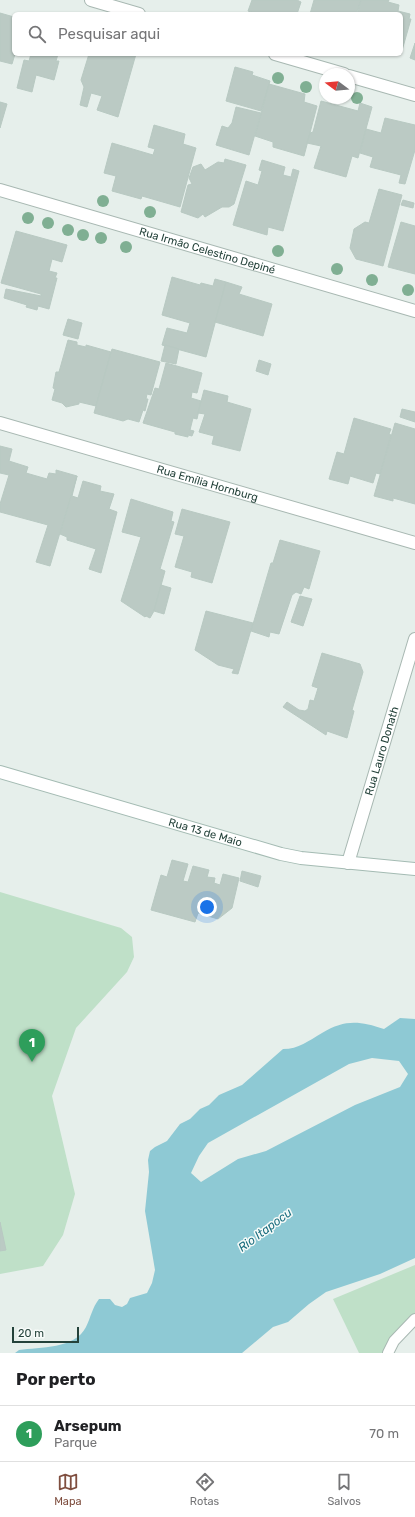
<!DOCTYPE html>
<html lang="pt">
<head>
<meta charset="utf-8">
<style>
  body { margin:0; font-family:Rubik,sans-serif; background:#f2f2f2; color:#202124 }
  .compass { position:absolute; left:319px; top:68px; width:36px; height:36px; border-radius:50%; background:#fff; box-shadow:0 1px 3px #0004; rotate:286deg }
  .scale { position:absolute; left:12px; bottom:10px; width:67px; box-sizing:border-box; padding-left:4px; border:2px solid #24423a; border-top:0; font-size:11px; line-height:14px; white-space:nowrap; color:#24423a; -webkit-text-stroke:3px #f7fbf9; paint-order:stroke }
  .you { position:absolute; left:207px; top:907px; width:14px; height:14px; margin:-10px; border:3px solid #fff; border-radius:50%; background:#1a73e8; box-shadow:0 0 0 6px #1a73e833 }
  .badge { display:grid; place-items:center; width:26px; height:26px; border-radius:50%; background:#7f4e3f; color:#fff; font-size:13px; font-weight:700 }
  .pin { position:absolute; translate:-50% -33px; filter:drop-shadow(0 1px 2px #0008) }
  .pin::after { content:''; position:absolute; top:21px; width:14px; height:12px; background:inherit; clip-path:polygon(0 0,100% 0,50% 100%) }
  .list { margin:0; padding:0; list-style:none }
  h2 { display:flex; justify-content:space-between; align-items:center; height:52px; margin:0; padding:0 16px; font-size:17px }
  h2 small { font-size:13px; font-weight:400; color:#757577 }
  .list li { display:grid; grid-template-columns:26px 1fr auto; gap:12px; align-items:center; box-sizing:border-box; height:56px; padding:0 16px; border-top:1px solid #e0e0e0 }
  .list b { display:block; font-size:15px; white-space:nowrap }
  .list p { margin:0; font-size:13px; white-space:nowrap; color:#757577 }
  .list em { font-size:13px; font-style:normal; color:#757577 }
  .icon { flex:none; width:22px; height:22px; fill:none; stroke:currentColor; stroke-width:2; stroke-linecap:round; stroke-linejoin:round }
  .map { position:relative; flex:none; width:415px; height:1353px; overflow:hidden }
  .search { position:absolute; background:#fff; box-shadow:0 1px 3px #0004; left:12px; right:12px; top:12px; height:44px; display:flex; align-items:center; gap:10px; box-sizing:border-box; padding:0 14px; border-radius:6px; color:#757577; font-size:15px }
  .sheet { height:108px; background:#fff }
  nav { display:flex; justify-content:space-around; align-items:center; box-sizing:border-box; height:56px; border-top:1px solid #e0e0e0; background:#fff; font-size:11px; color:#757577 }
  nav a { display:grid; justify-items:center; gap:2px }
  nav .on { color:#7f4e3f }
  .map>svg:first-child { display:block }
</style>
</head>
<body>
<div class="map">
<svg width="415" height="1353" viewBox="0 0 415 1353">
  <rect width="100%" height="100%" fill="#e6efeb"/>
  <g fill="#bfe0c8">
    <path d="M 0,892 L 121,928 L 132,937 L 134,957 L 127,972 L 76,1028 L 52,1096 L 75,1194 L 63,1235 L 43,1266 L 0,1274 Z"/>
    <path d="M 415,1265 L 415,1316 L 385,1353 L 359,1353 L 333,1299 Z"/>
  </g>
  <path fill="#8ec9d4" fill-rule="evenodd" d="M 400,1018 L 415,1019 L 415,1258 L 380,1274 L 326,1292 L 309,1304 L 288,1322 L 273,1327 L 242,1353 L 15,1353 L 19,1350 C 40,1347 75,1349 86,1327 C 91,1317 92,1308 99,1299 L 110,1299 L 115,1305 L 122,1307 L 127,1304 L 130,1298 L 147,1293 L 152,1283 L 155,1270 L 145,1211 L 149,1172 L 148,1160 L 150,1151 L 155,1147 L 167,1141 L 180,1124 L 190,1119 L 200,1109 L 209,1105 L 219,1095 L 242,1085 L 283,1049 C 299,1049 308,1041 322,1033 C 345,1019 360,1021 384,1029 ZM 372,1058 L 399,1061 L 408,1074 L 400,1087 L 355,1105 L 266,1151 L 238,1159 L 201,1182 L 191,1173 L 199,1156 L 208,1143 L 324,1078 L 349,1064 Z"/>
  <g fill="#bbcac4" stroke="#b8c9c2">
    <path d="M 252,0 L 297,0 L 301,2 L 297,14 L 257,14 L 248,11 Z"/>
    <path d="M 314,0 L 361,0 L 356,14 L 310,14 Z"/>
    <path d="M 361,0 L 389,0 L 388,2 L 399,5 L 398,11 L 410,14 L 409,19 L 411,19 L 401,54 L 401,14 L 357,14 Z"/>
    <path d="M 0,13 L 14,17 L 15,54 L 12,64 L 0,61 Z"/>
    <path d="M 415,43 L 415,60 L 410,58 Z"/>
    <path d="M 31,54 L 58,54 L 56,61 L 59,61 L 54,80 L 36,75 L 32,92 L 17,88 L 24,60 L 29,61 Z"/>
    <path d="M 89,54 L 136,54 L 118,117 L 97,110 L 102,96 L 91,93 L 87,107 L 80,105 L 84,87 L 81,80 Z"/>
    <path d="M 235,67 L 253,72 L 252,75 L 270,81 L 261,111 L 226,101 Z"/>
    <path d="M 269,84 L 305,94 L 304,102 L 317,106 L 304,156 L 273,147 L 273,142 L 255,136 Z"/>
    <path d="M 321,101 L 358,111 L 360,103 L 372,107 L 358,158 L 352,156 L 346,177 L 314,168 L 321,146 L 307,143 L 310,133 L 313,132 Z"/>
    <path d="M 0,102 L 7,104 L 0,128 Z"/>
    <path d="M 236,107 L 261,113 L 249,155 L 216,145 L 222,126 L 228,128 L 232,123 Z"/>
    <path d="M 385,118 L 415,125 L 415,150 L 405,184 L 399,183 L 401,175 L 370,167 L 373,157 L 360,153 L 366,129 L 381,133 Z"/>
    <path d="M 154,125 L 185,134 L 183,144 L 196,148 L 180,207 L 142,196 L 141,199 L 112,191 L 116,176 L 104,173 L 112,143 L 153,155 L 155,149 L 148,147 Z"/>
    <path d="M 225,159 L 246,165 L 234,204 L 229,207 L 222,207 L 205,217 L 203,214 L 198,218 L 181,212 L 188,185 L 192,184 L 189,178 L 193,167 L 201,164 L 205,170 L 218,162 L 224,163 Z"/>
    <path d="M 262,160 L 285,167 L 283,175 L 291,177 L 293,169 L 299,171 L 283,231 L 268,227 L 267,235 L 233,225 L 246,181 L 258,185 L 262,171 L 259,170 Z"/>
    <path d="M 379,189 L 402,195 L 383,266 L 356,259 L 350,248 L 354,229 L 365,222 L 369,223 Z"/>
    <path d="M 403,200 L 414,203 L 413,208 L 401,205 Z"/>
    <path d="M 401,222 L 415,226 L 415,274 L 388,267 Z"/>
    <path d="M 16,231 L 67,245 L 62,262 L 52,259 L 49,271 L 57,273 L 55,278 L 57,278 L 49,309 L 38,306 L 37,310 L 26,307 L 27,305 L 4,298 L 6,289 L 41,296 L 41,294 L 1,283 Z"/>
    <path d="M 172,277 L 200,285 L 201,283 L 213,286 L 215,279 L 226,282 L 206,357 L 162,345 L 167,328 L 187,333 L 190,323 L 162,315 Z"/>
    <path d="M 226,282 L 242,287 L 239,294 L 272,304 L 263,336 L 215,322 Z"/>
    <path d="M 68,319 L 82,323 L 78,339 L 63,335 Z"/>
    <path d="M 68,340 L 77,342 L 77,345 L 86,347 L 86,345 L 111,352 L 96,406 L 79,402 L 79,404 L 66,407 L 62,403 L 52,400 L 55,389 L 53,388 L 56,372 L 59,372 Z"/>
    <path d="M 165,345 L 179,349 L 176,364 L 161,361 Z"/>
    <path d="M 112,349 L 160,362 L 151,395 L 147,394 L 146,399 L 148,399 L 145,411 L 143,410 L 139,422 L 128,419 L 123,421 L 94,413 Z"/>
    <path d="M 259,360 L 271,364 L 268,375 L 256,371 Z"/>
    <path d="M 166,363 L 202,373 L 197,393 L 192,392 L 191,398 L 201,401 L 197,419 L 193,418 L 190,430 L 194,431 L 192,436 L 188,435 L 188,437 L 175,434 L 175,432 L 143,423 L 155,388 L 159,389 Z"/>
    <path d="M 204,390 L 228,396 L 227,402 L 251,409 L 240,451 L 212,444 L 214,436 L 199,432 L 205,414 L 198,413 Z"/>
    <path d="M 402,409 L 415,412 L 415,422 L 400,417 Z"/>
    <path d="M 354,418 L 391,429 L 389,434 L 391,435 L 380,474 L 376,473 L 373,483 L 350,476 L 348,484 L 329,479 L 337,452 L 344,454 Z"/>
    <path d="M 395,423 L 415,429 L 415,504 L 393,498 L 393,501 L 374,496 Z"/>
    <path d="M 0,446 L 12,449 L 9,461 L 28,467 L 26,473 L 47,479 L 49,473 L 56,474 L 56,470 L 77,476 L 50,566 L 36,562 L 48,525 L 0,512 L 0,504 L 9,475 L 0,473 Z"/>
    <path d="M 77,476 L 72,496 L 78,498 L 83,481 L 101,486 L 100,491 L 114,494 L 109,509 L 117,512 L 101,573 L 89,569 L 96,549 L 67,540 L 67,537 L 60,534 Z"/>
    <path d="M 131,499 L 173,512 L 171,521 L 174,522 L 160,569 L 165,571 L 154,611 L 150,618 L 146,616 L 145,617 L 121,601 L 141,537 L 122,532 Z"/>
    <path d="M 182,509 L 230,522 L 212,583 L 191,577 L 192,572 L 175,567 L 184,536 L 175,534 Z"/>
    <path d="M 280,540 L 320,551 L 309,589 L 304,587 L 301,594 L 296,592 L 292,595 L 279,634 L 270,632 L 269,637 L 251,631 L 271,563 L 273,563 Z"/>
    <path d="M 161,585 L 171,588 L 164,614 L 154,611 Z"/>
    <path d="M 300,596 L 312,599 L 303,626 L 291,622 Z"/>
    <path d="M 206,611 L 253,623 L 238,674 L 232,673 L 234,669 L 218,665 L 195,650 Z"/>
    <path d="M 322,653 L 360,664 L 363,672 L 352,710 L 354,711 L 347,738 L 327,731 L 326,735 L 283,707 L 287,702 L 299,710 L 305,711 L 308,709 L 310,700 L 314,701 L 318,688 L 312,686 Z"/>
    <path d="M 172,860 L 188,864 L 183,881 L 188,882 L 193,866 L 209,870 L 207,877 L 215,878 L 214,883 L 220,885 L 223,874 L 239,878 L 232,908 L 218,919 L 198,913 L 195,922 L 151,910 L 161,875 L 167,877 Z"/>
    <path d="M 242,871 L 261,876 L 258,887 L 240,881 Z"/>
    <path d="M 0,1222 L 6,1250 L 0,1251 Z"/>
  </g>
  <g fill="none" stroke-linecap="round" stroke-linejoin="round">
    <defs>
      <path id="service" d="M 388,1353 L 394,1341 L 415,1319"/>
      <g id="minor">
        <path d="M 91,0 L 139,14"/>
        <path d="M 275,54 L 344,74"/>
        <path d="M 349,76 L 415,95"/>
        <path id="s1" d="M 0,190 L 415,311"/>
        <path id="s2" d="M 0,423 L 415,543"/>
        <path id="s3" d="M 348,863 L 415,639"/>
      </g>
      <g id="secondary">
        <path id="s4" d="M 0,772 L 281,854 L 301,858 L 415,869"/>
      </g>
    </defs>
    <use href="#service" stroke="#a8b8b2" stroke-width="12"/>
    <use href="#minor" stroke="#a8b8b2" stroke-width="14"/>
    <use href="#secondary" stroke="#a4bbb3" stroke-width="14"/>
    <use href="#service" stroke="#fff" stroke-width="10"/>
    <use href="#minor" stroke="#fff" stroke-width="12"/>
    <use href="#secondary" stroke="#fff" stroke-width="12"/>
  </g>
  <g fill="#80af93">
    <circle cx="278" cy="78" r="6"/>
    <circle cx="306" cy="87" r="6"/>
    <circle cx="357" cy="98" r="6"/>
    <circle cx="103" cy="201" r="6"/>
    <circle cx="150" cy="212" r="6"/>
    <circle cx="28" cy="218" r="6"/>
    <circle cx="48" cy="223" r="6"/>
    <circle cx="68" cy="230" r="6"/>
    <circle cx="83" cy="235" r="6"/>
    <circle cx="101" cy="238" r="6"/>
    <circle cx="126" cy="247" r="6"/>
    <circle cx="278" cy="251" r="6"/>
    <circle cx="337" cy="269" r="6"/>
    <circle cx="372" cy="280" r="6"/>
    <circle cx="408" cy="290" r="6"/>
  </g>
  <g text-anchor="middle" stroke-width="3" stroke-linejoin="round" paint-order="stroke">
    <g font-size="11" fill="#24423a" stroke="#f7fbf9">
      <text dy="4" stroke="none"><textPath href="#s1" startOffset="216">Rua Irmão Celestino Depiné</textPath></text>
      <text dy="4" stroke="none"><textPath href="#s2" startOffset="216">Rua Emília Hornburg</textPath></text>
      <text dy="4" stroke="none"><textPath href="#s3" startOffset="117">Rua Lauro Donath</textPath></text>
      <text dy="4" stroke="none"><textPath href="#s4" startOffset="214">Rua 13 de Maio</textPath></text>
    </g>
    <g font-size="12" font-style="italic" fill="#1c6f80" stroke="#f7fbf9">
      <text transform="translate(265 1230) rotate(-37)" y="4">Rio Itapocu</text>
    </g>
  </g>
</svg>
<svg class="compass" viewBox="-18 -18 36 36"><path d="M0-13l5 13h-10z" fill="#e53935"/><path d="M0 13l5-13h-10z" fill="#757577"/></svg>
<div class="scale">20 m</div>
<div class="you"></div>
<div class="pin badge" style="left:32px;top:1062px;background:#2e9e5b">1</div>
<div class="search"><svg class="icon" aria-label="search" viewBox="0 0 24 24"><circle cx="10" cy="10" r="6"/><path d="M15 15l6 6"/></svg>Pesquisar aqui</div>
</div>
<section class="sheet">
<h2>Por perto<small></small></h2>
<ul class="list">
<li><span class="badge" style="background:#2e9e5b">1</span><div><b>Arsepum</b><p>Parque</p></div><em>70 m</em></li>
</ul>
</section>
<nav>
<a class="on"><svg class="icon" aria-label="map" viewBox="0 0 24 24"><path d="M3 6l6-2 6 2 6-2v14l-6 2-6-2-6 2zM9 4v14M15 6v14"/></svg>Mapa</a>
<a><svg class="icon" aria-label="directions" viewBox="0 0 24 24"><path d="M12 3l9 9-9 9-9-9zM9 14v-3h6M13 9l2 2-2 2"/></svg>Rotas</a>
<a><svg class="icon" aria-label="saved" viewBox="0 0 24 24"><path d="M7 4h10v16l-5-4-5 4z"/></svg>Salvos</a>
</nav>
</body>
</html>
